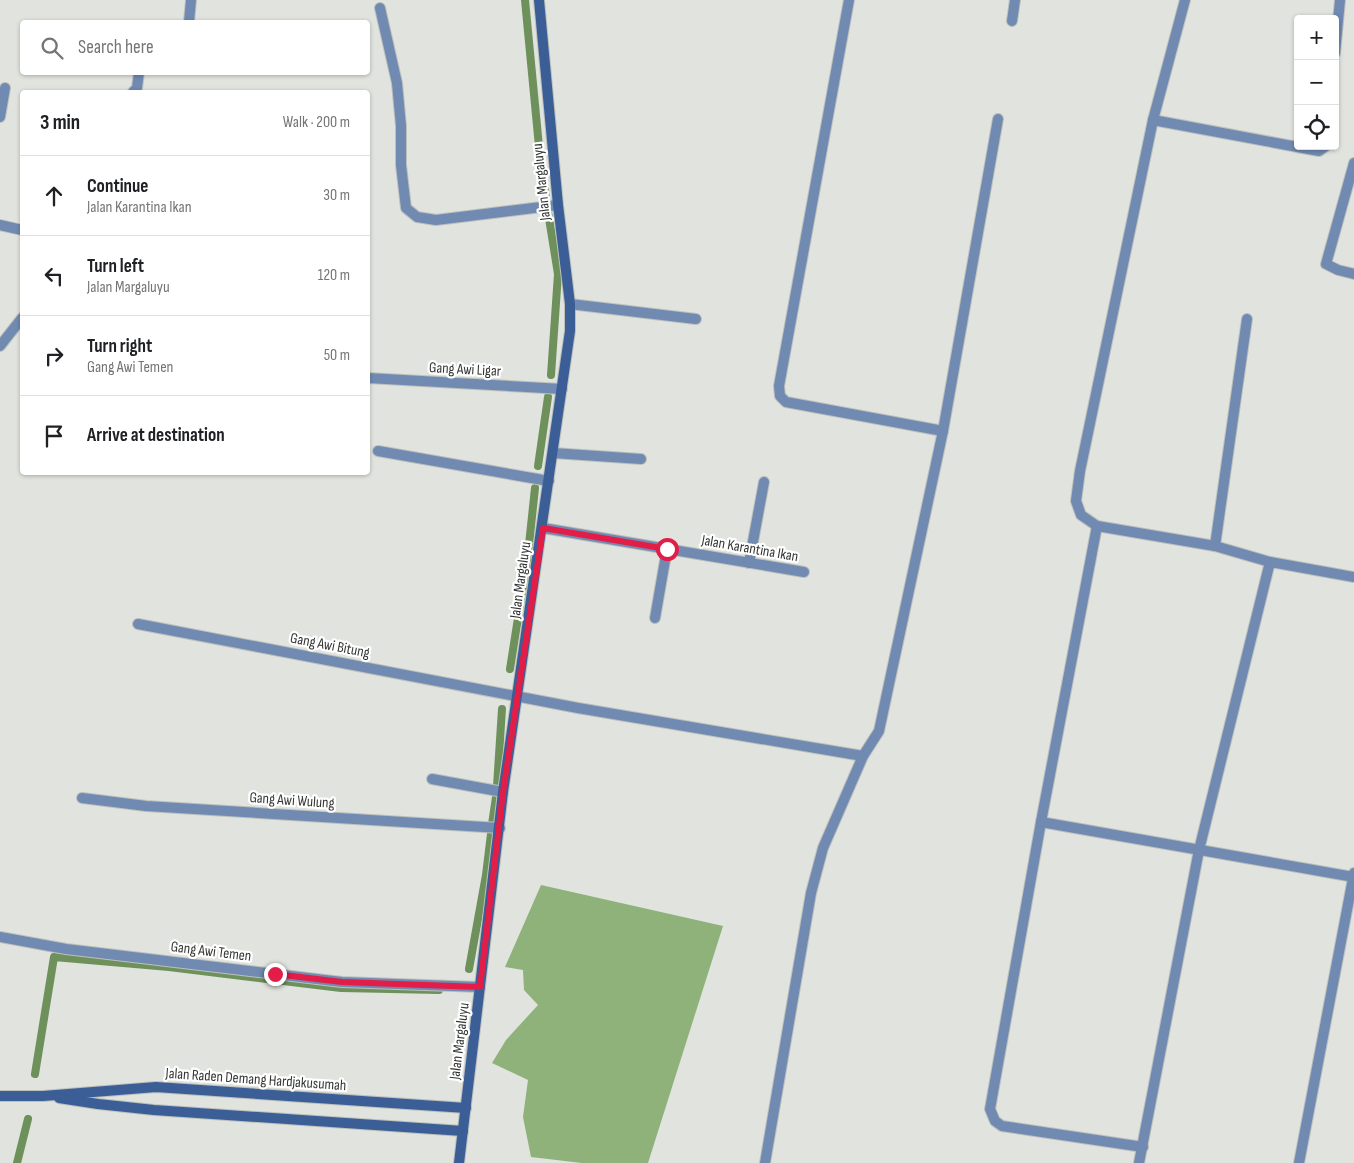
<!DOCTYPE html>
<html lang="en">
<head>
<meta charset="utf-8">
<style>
  body { margin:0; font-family:"Sofia Sans Condensed",sans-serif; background:#f2f2f2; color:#202124 }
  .controls { position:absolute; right:15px; top:15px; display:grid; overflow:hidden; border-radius:5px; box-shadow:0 1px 4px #0004 }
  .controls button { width:45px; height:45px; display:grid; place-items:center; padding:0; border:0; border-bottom:1px solid #e0e0e0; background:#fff; color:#202124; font:25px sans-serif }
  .stop { position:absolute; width:15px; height:15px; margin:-11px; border:4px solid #e11d48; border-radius:50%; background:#fff }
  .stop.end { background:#e11d48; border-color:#fff; box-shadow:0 1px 5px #0008 }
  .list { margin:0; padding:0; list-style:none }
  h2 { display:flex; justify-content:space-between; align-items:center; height:65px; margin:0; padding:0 20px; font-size:21px }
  h2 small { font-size:16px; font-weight:400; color:#757577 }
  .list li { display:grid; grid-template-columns:32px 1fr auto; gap:15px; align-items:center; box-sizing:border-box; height:80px; padding:0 20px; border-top:1px solid #e0e0e0 }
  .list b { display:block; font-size:19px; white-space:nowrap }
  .list p { margin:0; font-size:16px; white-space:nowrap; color:#757577 }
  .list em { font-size:16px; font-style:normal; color:#757577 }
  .icon { flex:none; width:28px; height:28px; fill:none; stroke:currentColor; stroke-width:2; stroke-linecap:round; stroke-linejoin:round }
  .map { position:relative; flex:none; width:1354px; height:1163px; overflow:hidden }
  .search { position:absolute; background:#fff; box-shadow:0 1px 4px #0004; left:20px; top:20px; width:350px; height:55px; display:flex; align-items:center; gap:12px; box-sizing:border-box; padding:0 18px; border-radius:5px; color:#757577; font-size:19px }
  .panel { position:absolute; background:#fff; box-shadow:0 1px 4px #0004; left:20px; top:90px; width:350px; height:385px; border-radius:5px }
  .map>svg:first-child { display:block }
</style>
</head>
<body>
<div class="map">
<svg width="1354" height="1163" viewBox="0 0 1354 1163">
  <rect width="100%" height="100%" fill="#e0e3de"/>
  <path fill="#8eb27a" d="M 541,885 L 723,926 L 648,1163 L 582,1163 L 531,1157 L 523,1117 L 528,1080 L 492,1063 L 506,1040 L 538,1005 L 524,990 L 523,970 L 505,967 Z"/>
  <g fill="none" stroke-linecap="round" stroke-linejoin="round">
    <g stroke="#6e915b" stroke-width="8">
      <path d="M 525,0 L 540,157 L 546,198"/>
      <path d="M 548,212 L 558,274 L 551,375"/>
      <path d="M 538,466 L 548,397"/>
      <path d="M 510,669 L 528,554 L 535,488"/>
      <path d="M 497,786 L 502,709"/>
      <path d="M 492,824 L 496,797"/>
      <path d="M 469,969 L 486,875 L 491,834"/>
      <path d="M 35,1074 L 54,957 L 169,967 L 341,988 L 439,990"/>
      <path d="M 17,1163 L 28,1119"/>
    </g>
    <defs>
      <g id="lane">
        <path d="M 1354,163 L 1326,264 L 1338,270 L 1354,274"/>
        <path d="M 378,451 L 549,481"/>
        <path d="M 553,453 L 641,459"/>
        <path d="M 749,563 L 764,482"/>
        <path d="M 655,618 L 667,549"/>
        <path d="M 432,779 L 503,792"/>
      </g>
      <g id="street">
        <path d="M 849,0 L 779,386 L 780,396 L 786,402 L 943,431"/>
        <path d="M 1185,0 L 1153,120 L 1080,471 L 1076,501 L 1081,515 L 1097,526 L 1215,546 L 1270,562 L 1354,577"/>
        <path d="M 380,8 L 397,83 L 401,126 L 401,165 L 406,208 L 417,217 L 436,220 L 558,205"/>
        <path d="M 1012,21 L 1015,0"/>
        <path d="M 189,22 L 191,0"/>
        <path d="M 1335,53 L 1340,0"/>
        <path d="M 133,92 L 137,88 L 139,72"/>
        <path d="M 0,117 L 5,88"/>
        <path d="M 1153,120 L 1319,151 L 1326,146"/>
        <path d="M 0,225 L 22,230"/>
        <path d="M 570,304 L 696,319"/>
        <path d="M 0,346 L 22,318"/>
        <path d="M 368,378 L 562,389"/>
        <path d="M 1097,526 L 1041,822 L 990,1109 L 995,1121 L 1002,1126 L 1143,1147"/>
        <path d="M 543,528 L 804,572"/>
        <path d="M 1215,546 L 1247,319"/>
        <path d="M 138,624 L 578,708 L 863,756"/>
        <path d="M 82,798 L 146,806 L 500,828"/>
        <path d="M 1041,822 L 1354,877"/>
        <path d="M 0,937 L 66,949 L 342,982 L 480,987"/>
        <path d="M 765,1163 L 811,893 L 823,848 L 863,756 L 879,731 L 943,431 L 998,119"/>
        <path d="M 1139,1163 L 1199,850 L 1270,562"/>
        <path d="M 1299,1163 L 1354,873"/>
      </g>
      <g id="secondary">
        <path d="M 0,1096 L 43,1096 L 156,1087 L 466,1108"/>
        <path d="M 59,1098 L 98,1104 L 154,1110 L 463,1131"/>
        <path d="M 459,1163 L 503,792 L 570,331 L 570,304 L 558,205 L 539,0"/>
      </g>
    </defs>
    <use href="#lane" stroke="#bec0bc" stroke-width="12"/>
    <use href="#street" stroke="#bec0bc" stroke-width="12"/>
    <use href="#secondary" stroke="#bec0bc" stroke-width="12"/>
    <use href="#lane" stroke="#718ab2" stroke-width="10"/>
    <use href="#street" stroke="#718ab2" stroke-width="10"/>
    <use href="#secondary" stroke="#3c5e97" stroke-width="10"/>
  </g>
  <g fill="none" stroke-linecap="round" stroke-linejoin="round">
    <path stroke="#e11d48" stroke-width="6" d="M 275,974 L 342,982 L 480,987 L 503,792 L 543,528 L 667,549"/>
  </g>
  <g text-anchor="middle" stroke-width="4.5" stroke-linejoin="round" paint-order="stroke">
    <g font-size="15" fill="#343634" stroke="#fff">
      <text transform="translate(541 182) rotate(-96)" y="5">Jalan Margaluyu</text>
      <text transform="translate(465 369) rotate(3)" y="5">Gang Awi Ligar</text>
      <text transform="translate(750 548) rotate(10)" y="5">Jalan Karantina Ikan</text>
      <text transform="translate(520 580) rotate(-82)" y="5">Jalan Margaluyu</text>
      <text transform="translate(330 645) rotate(11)" y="5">Gang Awi Bitung</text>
      <text transform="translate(292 800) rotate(4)" y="5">Gang Awi Wulung</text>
      <text transform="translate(211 951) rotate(7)" y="5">Gang Awi Temen</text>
      <text transform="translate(459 1041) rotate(-83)" y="5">Jalan Margaluyu</text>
      <text transform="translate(256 1079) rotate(4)" y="5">Jalan Raden Demang Hardjakusumah</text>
    </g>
  </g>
</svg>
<div class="controls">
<button>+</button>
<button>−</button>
<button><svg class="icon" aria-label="locate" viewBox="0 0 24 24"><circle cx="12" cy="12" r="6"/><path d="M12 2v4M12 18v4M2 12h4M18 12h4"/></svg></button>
</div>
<div class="stop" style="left:667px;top:549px"></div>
<div class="stop end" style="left:275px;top:974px"></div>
<div class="search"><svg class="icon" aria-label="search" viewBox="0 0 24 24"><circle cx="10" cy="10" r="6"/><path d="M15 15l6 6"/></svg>Search here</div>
<section class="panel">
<h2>3 min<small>Walk · 200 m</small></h2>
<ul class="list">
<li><svg class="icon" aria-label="ahead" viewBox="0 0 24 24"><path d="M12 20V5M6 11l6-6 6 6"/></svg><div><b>Continue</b><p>Jalan Karantina Ikan</p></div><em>30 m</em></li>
<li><svg class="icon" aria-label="left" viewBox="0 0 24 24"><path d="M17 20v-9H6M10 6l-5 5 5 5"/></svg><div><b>Turn left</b><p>Jalan Margaluyu</p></div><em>120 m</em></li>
<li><svg class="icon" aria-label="right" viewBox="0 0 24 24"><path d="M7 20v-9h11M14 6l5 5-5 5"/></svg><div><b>Turn right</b><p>Gang Awi Temen</p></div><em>50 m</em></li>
<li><svg class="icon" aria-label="arrive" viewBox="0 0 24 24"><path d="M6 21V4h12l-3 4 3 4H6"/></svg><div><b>Arrive at destination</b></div></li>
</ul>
</section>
</div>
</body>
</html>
